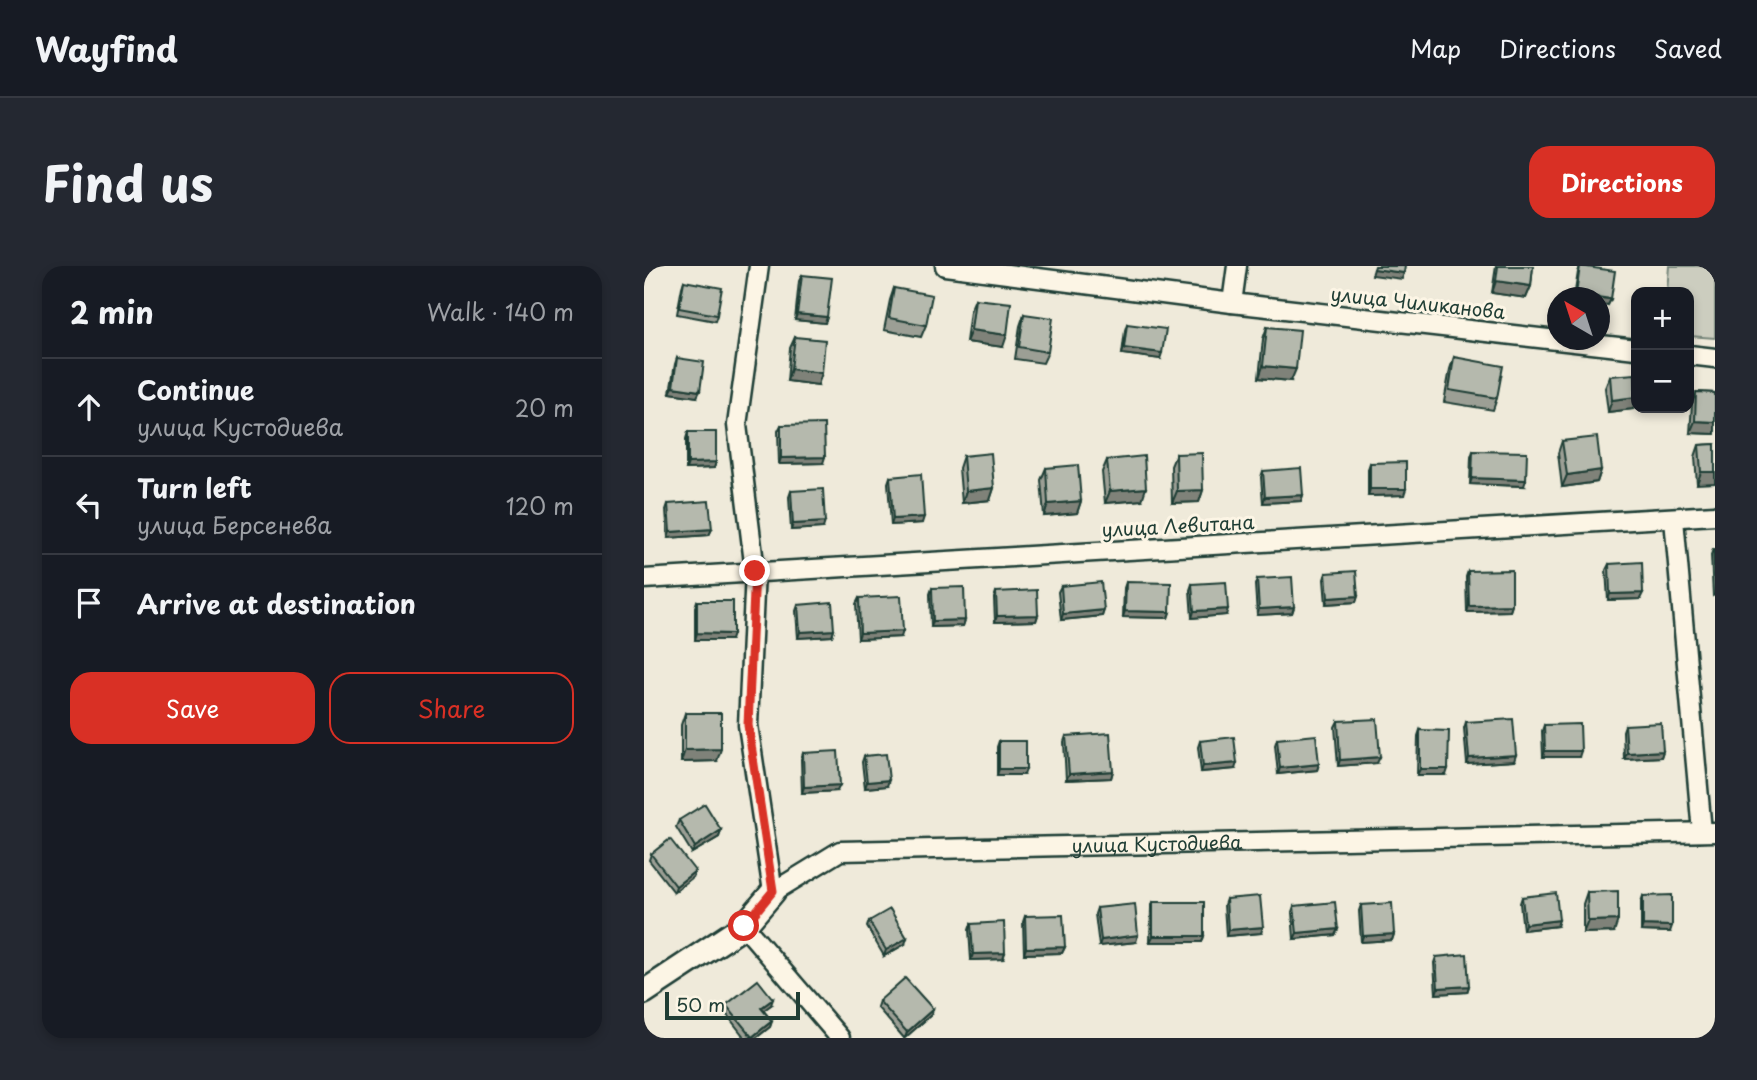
<!DOCTYPE html>
<html lang="en">
<head>
<meta charset="utf-8">
<style>
  body { margin:0; font-family:"Playpen Sans",sans-serif; background:#242831; color:#f1f3f6 }
  .controls { position:absolute; right:21px; top:21px; display:grid; overflow:hidden; border-radius:14px; box-shadow:0 4px 10px #0003 }
  .controls button { width:63px; height:63px; display:grid; place-items:center; padding:0; border:0; border-bottom:2px solid #363941; background:#171b24; color:#f1f3f6; font:35px sans-serif }
  .compass { position:absolute; left:903px; top:21px; width:63px; height:63px; border-radius:50%; background:#171b24; box-shadow:0 4px 10px #0003; rotate:321deg }
  .scale { position:absolute; left:21px; bottom:18px; width:135px; box-sizing:border-box; padding-left:7px; border:4px solid #1f3d34; border-top:0; font-size:19px; line-height:24px; white-space:nowrap; color:#1f3d34; -webkit-text-stroke:5px #fcf5e5; paint-order:stroke }
  .stop { position:absolute; width:21px; height:21px; margin:-16px; border:5px solid #d93025; border-radius:50%; background:#fff }
  .stop.end { background:#d93025; border-color:#fff; box-shadow:0 2px 7px #0008 }
  .list { margin:0; padding:0; list-style:none }
  h2 { display:flex; justify-content:space-between; align-items:center; height:91px; margin:0; padding:0 28px; font-size:30px }
  h2 small { font-size:23px; font-weight:400; color:#9ea1a6 }
  .list li { display:grid; grid-template-columns:46px 1fr auto; gap:21px; align-items:center; box-sizing:border-box; height:98px; padding:0 28px; border-top:2px solid #363941 }
  .list b { display:block; font-size:26px; white-space:nowrap }
  .list p { margin:0; font-size:23px; white-space:nowrap; color:#9ea1a6 }
  .list em { font-size:23px; font-style:normal; color:#9ea1a6 }
  .actions { display:flex; gap:14px; padding:21px 28px }
  .actions a { flex:1; padding:16px 0; border:2px solid #d93025; border-radius:21px; text-align:center; font-size:24px; color:#d93025 }
  .actions .main { background:#d93025; color:#fff }
  .icon { flex:none; width:38px; height:38px; fill:none; stroke:currentColor; stroke-width:2; stroke-linecap:round; stroke-linejoin:round }
  .map { position:relative; flex:none; width:1071px; height:772px; overflow:hidden; border-radius:21px }
  header { display:flex; align-items:center; gap:42px; box-sizing:border-box; height:98px; padding:0 35px; background:#171b24; border-bottom:2px solid #363941 }
  header strong { font-size:33px }
  nav { display:flex; gap:38px; margin-inline-start:auto; font-size:24px }
  .intro { display:flex; align-items:center; justify-content:space-between; box-sizing:border-box; height:168px; padding:0 42px }
  h1 { margin:0; font-size:49px }
  .button { padding:18px 32px; border-radius:21px; background:#d93025; color:#fff; font-size:24px; font-weight:700 }
  main { display:flex; gap:42px; padding:0 42px }
  aside { flex:1; background:#171b24; border-radius:21px; box-shadow:0 4px 10px #0003 }
  .map>svg:first-child { display:block }
</style>
</head>
<body>
<header>
<strong>Wayfind</strong>
<nav><a>Map</a><a>Directions</a><a>Saved</a></nav>
</header>
<div class="intro"><h1>Find us</h1><a class="button">Directions</a></div>
<main>
<aside>
<h2>2 min<small>Walk · 140 m</small></h2>
<ul class="list">
<li><svg class="icon" aria-label="ahead" viewBox="0 0 24 24"><path d="M12 20V5M6 11l6-6 6 6"/></svg><div><b>Continue</b><p>улица Кустодиева</p></div><em>20 m</em></li>
<li><svg class="icon" aria-label="left" viewBox="0 0 24 24"><path d="M17 20v-9H6M10 6l-5 5 5 5"/></svg><div><b>Turn left</b><p>улица Берсенева</p></div><em>120 m</em></li>
<li><svg class="icon" aria-label="arrive" viewBox="0 0 24 24"><path d="M6 21V4h12l-3 4 3 4H6"/></svg><div><b>Arrive at destination</b></div></li>
</ul>
<div class="actions"><a class="main">Save</a><a>Share</a></div>
</aside>
<div class="map">
<svg width="1071" height="772" viewBox="0 0 1071 772">
  <rect width="100%" height="100%" fill="#efeada"/>
  <filter id="ink" filterUnits="userSpaceOnUse"><feTurbulence type="fractalNoise" baseFrequency=".0143" numOctaves="2"/><feDisplacementMap in="SourceGraphic" scale="14" xChannelSelector="R" yChannelSelector="G"/><feConvolveMatrix kernelMatrix="1 2 1 2 8 2 1 2 1" color-interpolation-filters="sRGB"/></filter>
  <g filter="url(#ink)">
    <path fill="#cccdbf" stroke="#76857a" stroke-width="2" d="M 1025,0 L 1071,0 L 1071,72 L 1045,70 L 1045,26 L 1023,26 Z"/>
    <g fill="none" stroke-linecap="round" stroke-linejoin="round">
      <defs>
        <g id="minor">
          <path id="s1" d="M 115,0 L 93,159 L 111,305 L 104,459 L 129,626 L 196,585 L 1071,566"/>
          <path d="M 301,0 L 588,37 L 992,83"/>
          <path d="M 588,37 L 593,0"/>
          <path d="M 1045,89 L 1071,92"/>
          <path d="M 1030,253 L 1058,566"/>
          <path d="M 0,313 L 1071,249"/>
          <path d="M 100,660 L 196,772"/>
        </g>
        <path id="tertiary" d="M 0,726 L 100,660 L 129,626"/>
      </defs>
      <use href="#minor" stroke="#1f3d34" stroke-width="23"/>
      <use href="#tertiary" stroke="#1f3d34" stroke-width="28"/>
      <use href="#minor" stroke="#fcf5e5" stroke-width="18"/>
      <use href="#tertiary" stroke="#fcf5e5" stroke-width="23"/>
    </g>
    <g fill="#9c9f95" stroke="#1f3d34" stroke-width="2">
      <path d="M 852,0 L 889,0 L 887,20 L 882,32 L 848,27 Z"/>
      <path d="M 936,0 L 967,33 L 964,39 L 956,32 L 930,32 L 934,6 Z"/>
      <path d="M 158,9 L 183,51 L 181,57 L 151,54 L 155,15 Z"/>
      <path d="M 40,15 L 73,49 L 71,55 L 33,48 L 38,21 Z"/>
      <path d="M 250,22 L 282,59 L 277,71 L 240,64 L 246,34 Z"/>
      <path d="M 331,33 L 359,81 L 322,76 L 326,45 Z"/>
      <path d="M 380,48 L 404,86 L 399,97 L 371,93 L 376,60 Z"/>
      <path d="M 483,58 L 516,93 L 478,88 L 481,64 Z"/>
      <path d="M 623,61 L 647,115 L 615,112 L 619,73 Z"/>
      <path d="M 151,71 L 174,119 L 143,115 L 146,82 Z"/>
      <path d="M 810,91 L 853,132 L 849,144 L 800,136 L 806,103 Z"/>
      <path d="M 33,92 L 53,131 L 26,127 L 31,98 Z"/>
      <path d="M 966,110 L 989,143 L 964,146 L 961,122 Z"/>
      <path d="M 1052,126 L 1071,127 L 1071,168 L 1046,167 L 1048,138 Z"/>
      <path d="M 137,159 L 179,197 L 135,198 L 134,165 Z"/>
      <path d="M 44,166 L 72,196 L 70,202 L 42,203 L 42,173 Z"/>
      <path d="M 918,175 L 957,204 L 953,216 L 918,221 L 914,187 Z"/>
      <path d="M 1071,178 L 1053,218 L 1051,191 L 1055,179 Z"/>
      <path d="M 829,185 L 880,220 L 826,218 L 827,191 Z"/>
      <path d="M 532,188 L 559,224 L 555,236 L 528,237 L 527,200 Z"/>
      <path d="M 319,190 L 350,222 L 346,234 L 318,237 L 315,202 Z"/>
      <path d="M 463,194 L 498,234 L 461,237 L 458,206 Z"/>
      <path d="M 726,197 L 760,229 L 724,230 L 724,203 Z"/>
      <path d="M 402,202 L 437,235 L 433,247 L 400,250 L 397,214 Z"/>
      <path d="M 619,205 L 659,229 L 657,235 L 619,237 L 617,211 Z"/>
      <path d="M 246,211 L 278,257 L 247,259 L 244,217 Z"/>
      <path d="M 147,225 L 179,262 L 147,264 L 145,231 Z"/>
      <path d="M 24,238 L 68,263 L 65,269 L 24,272 L 22,244 Z"/>
      <path d="M 1069,283 L 1071,283 L 1071,329 L 1069,330 L 1067,289 Z"/>
      <path d="M 965,298 L 996,333 L 964,334 L 962,304 Z"/>
      <path d="M 824,305 L 868,339 L 866,345 L 823,346 L 822,311 Z"/>
      <path d="M 682,307 L 714,330 L 712,336 L 682,338 L 680,313 Z"/>
      <path d="M 613,313 L 650,341 L 648,347 L 613,349 L 611,319 Z"/>
      <path d="M 482,316 L 526,346 L 524,352 L 479,351 L 480,322 Z"/>
      <path d="M 548,318 L 582,349 L 548,352 L 546,324 Z"/>
      <path d="M 417,320 L 460,344 L 458,350 L 417,354 L 414,326 Z"/>
      <path d="M 288,322 L 321,354 L 319,360 L 287,361 L 286,328 Z"/>
      <path d="M 352,326 L 394,349 L 392,355 L 351,356 L 350,332 Z"/>
      <path d="M 215,332 L 257,371 L 214,373 L 212,338 Z"/>
      <path d="M 53,335 L 87,374 L 51,374 L 51,341 Z"/>
      <path d="M 154,339 L 190,364 L 188,370 L 154,372 L 152,345 Z"/>
      <path d="M 41,447 L 73,495 L 37,496 L 37,459 Z"/>
      <path d="M 694,455 L 733,497 L 694,500 L 691,461 Z"/>
      <path d="M 822,456 L 870,495 L 823,498 L 820,462 Z"/>
      <path d="M 900,459 L 935,491 L 899,491 L 898,465 Z"/>
      <path d="M 981,459 L 1019,485 L 1017,491 L 980,493 L 979,465 Z"/>
      <path d="M 776,464 L 802,509 L 773,509 L 774,470 Z"/>
      <path d="M 422,470 L 469,505 L 467,512 L 422,514 L 420,476 Z"/>
      <path d="M 633,473 L 675,498 L 673,504 L 634,508 L 631,479 Z"/>
      <path d="M 355,475 L 380,509 L 353,509 L 353,481 Z"/>
      <path d="M 556,475 L 591,503 L 557,506 L 554,481 Z"/>
      <path d="M 159,487 L 193,525 L 158,527 L 157,493 Z"/>
      <path d="M 220,490 L 243,520 L 221,522 L 218,496 Z"/>
      <path d="M 35,554 L 77,564 L 75,571 L 48,587 L 32,561 Z"/>
      <path d="M 7,588 L 49,611 L 30,626 L 5,594 Z"/>
      <path d="M 943,626 L 970,666 L 939,667 L 939,638 Z"/>
      <path d="M 999,630 L 1026,666 L 997,665 L 997,636 Z"/>
      <path d="M 878,631 L 913,660 L 879,664 L 876,637 Z"/>
      <path d="M 582,633 L 617,667 L 582,670 L 580,639 Z"/>
      <path d="M 509,636 L 560,670 L 558,676 L 506,676 L 507,642 Z"/>
      <path d="M 717,639 L 750,668 L 748,674 L 717,676 L 715,645 Z"/>
      <path d="M 650,640 L 694,663 L 691,669 L 650,673 L 648,646 Z"/>
      <path d="M 453,642 L 492,676 L 455,680 L 451,648 Z"/>
      <path d="M 381,650 L 421,681 L 418,687 L 380,688 L 379,656 Z"/>
      <path d="M 225,655 L 261,678 L 240,690 L 223,661 Z"/>
      <path d="M 327,658 L 359,693 L 327,694 L 325,664 Z"/>
      <path d="M 792,691 L 825,720 L 823,726 L 792,728 L 790,697 Z"/>
      <path d="M 235,735 L 289,743 L 287,749 L 260,772 L 233,741 Z"/>
      <path d="M 82,739 L 127,739 L 119,744 L 128,755 L 126,761 L 112,772 L 101,772 L 80,745 Z"/>
    </g>
    <g fill="#7f8279" stroke="#1f3d34" stroke-width="2">
      <path d="M 730,3 L 760,7 L 758,13 L 728,9 Z"/>
      <path d="M 852,15 L 887,20 L 882,32 L 848,27 Z"/>
      <path d="M 932,28 L 955,32 L 931,32 Z"/>
      <path d="M 956,32 L 967,33 L 964,39 L 956,38 Z"/>
      <path d="M 153,48 L 183,51 L 181,57 L 151,54 Z"/>
      <path d="M 327,64 L 363,69 L 359,81 L 322,76 Z"/>
      <path d="M 480,82 L 518,87 L 516,93 L 478,88 Z"/>
      <path d="M 619,100 L 652,103 L 647,115 L 615,112 Z"/>
      <path d="M 147,103 L 178,107 L 174,119 L 143,115 Z"/>
      <path d="M 29,121 L 56,125 L 53,131 L 26,127 Z"/>
      <path d="M 992,131 L 989,143 L 964,146 L 968,134 Z"/>
      <path d="M 1051,155 L 1071,156 L 1071,168 L 1046,167 Z"/>
      <path d="M 181,191 L 179,197 L 135,198 L 137,192 Z"/>
      <path d="M 72,196 L 70,202 L 42,203 L 44,197 Z"/>
      <path d="M 957,204 L 953,216 L 918,221 L 923,209 Z"/>
      <path d="M 1057,206 L 1071,206 L 1071,217 L 1053,218 Z"/>
      <path d="M 828,212 L 882,214 L 880,220 L 826,218 Z"/>
      <path d="M 350,222 L 346,234 L 318,237 L 322,225 Z"/>
      <path d="M 502,222 L 498,234 L 461,237 L 466,225 Z"/>
      <path d="M 726,223 L 762,223 L 760,229 L 724,230 Z"/>
      <path d="M 559,224 L 555,236 L 528,237 L 533,225 Z"/>
      <path d="M 659,229 L 657,235 L 619,237 L 621,231 Z"/>
      <path d="M 437,235 L 433,247 L 400,250 L 404,238 Z"/>
      <path d="M 280,251 L 278,257 L 247,259 L 249,253 Z"/>
      <path d="M 181,256 L 179,262 L 147,264 L 149,258 Z"/>
      <path d="M 68,263 L 65,269 L 24,272 L 26,266 Z"/>
      <path d="M 999,327 L 996,333 L 964,334 L 966,328 Z"/>
      <path d="M 714,330 L 712,336 L 682,338 L 684,332 Z"/>
      <path d="M 868,339 L 866,345 L 823,346 L 825,340 Z"/>
      <path d="M 650,341 L 648,347 L 613,349 L 615,343 Z"/>
      <path d="M 584,343 L 582,349 L 548,352 L 550,345 Z"/>
      <path d="M 460,344 L 458,350 L 417,354 L 419,348 Z"/>
      <path d="M 481,345 L 526,346 L 524,352 L 479,351 Z"/>
      <path d="M 394,349 L 392,355 L 351,356 L 353,350 Z"/>
      <path d="M 321,354 L 319,360 L 287,361 L 289,355 Z"/>
      <path d="M 190,364 L 188,370 L 154,372 L 156,366 Z"/>
      <path d="M 259,365 L 257,371 L 214,373 L 216,367 Z"/>
      <path d="M 53,367 L 89,368 L 87,374 L 51,374 Z"/>
      <path d="M 77,483 L 73,495 L 37,496 L 41,484 Z"/>
      <path d="M 901,485 L 937,485 L 935,491 L 899,491 Z"/>
      <path d="M 1019,485 L 1017,491 L 980,493 L 983,487 Z"/>
      <path d="M 872,489 L 870,495 L 823,498 L 825,492 Z"/>
      <path d="M 736,491 L 733,497 L 694,500 L 696,494 Z"/>
      <path d="M 593,497 L 591,503 L 557,506 L 559,500 Z"/>
      <path d="M 675,498 L 673,504 L 634,508 L 636,502 Z"/>
      <path d="M 355,503 L 382,503 L 380,509 L 353,509 Z"/>
      <path d="M 776,503 L 804,503 L 802,509 L 773,509 Z"/>
      <path d="M 469,505 L 467,512 L 422,514 L 425,508 Z"/>
      <path d="M 245,514 L 243,520 L 221,522 L 223,516 Z"/>
      <path d="M 196,519 L 193,525 L 158,527 L 160,521 Z"/>
      <path d="M 77,564 L 75,571 L 48,587 L 51,581 Z"/>
      <path d="M 51,605 L 49,611 L 30,626 L 32,620 Z"/>
      <path d="M 915,654 L 913,660 L 879,664 L 881,658 Z"/>
      <path d="M 974,654 L 970,666 L 939,667 L 944,655 Z"/>
      <path d="M 999,659 L 1028,660 L 1026,666 L 997,665 Z"/>
      <path d="M 619,661 L 617,667 L 582,670 L 584,664 Z"/>
      <path d="M 694,663 L 691,669 L 650,673 L 653,667 Z"/>
      <path d="M 750,668 L 748,674 L 717,676 L 719,670 Z"/>
      <path d="M 494,669 L 492,676 L 455,680 L 457,674 Z"/>
      <path d="M 509,670 L 560,670 L 558,676 L 506,676 Z"/>
      <path d="M 263,672 L 261,678 L 240,690 L 242,684 Z"/>
      <path d="M 421,681 L 418,687 L 380,688 L 382,682 Z"/>
      <path d="M 361,687 L 359,693 L 327,694 L 329,688 Z"/>
      <path d="M 825,720 L 823,726 L 792,728 L 794,722 Z"/>
      <path d="M 129,733 L 127,739 L 115,748 L 117,742 Z"/>
      <path d="M 289,743 L 287,749 L 261,772 L 263,766 Z"/>
      <path d="M 128,755 L 126,761 L 112,772 L 107,772 Z"/>
    </g>
    <g fill="#b5b9ad" stroke="#1f3d34" stroke-width="2">
      <path d="M 731,0 L 761,0 L 760,7 L 730,3 Z"/>
      <path d="M 854,0 L 889,0 L 887,20 L 852,15 Z"/>
      <path d="M 936,0 L 971,5 L 967,33 L 932,28 Z"/>
      <path d="M 158,9 L 188,12 L 183,51 L 153,48 Z"/>
      <path d="M 40,15 L 78,22 L 73,49 L 35,42 Z"/>
      <path d="M 250,22 L 288,29 L 282,59 L 245,52 Z"/>
      <path d="M 331,33 L 367,37 L 363,69 L 327,64 Z"/>
      <path d="M 380,48 L 409,52 L 404,86 L 375,81 Z"/>
      <path d="M 483,58 L 522,63 L 518,87 L 480,82 Z"/>
      <path d="M 623,61 L 656,64 L 652,103 L 619,100 Z"/>
      <path d="M 151,71 L 181,74 L 178,107 L 147,103 Z"/>
      <path d="M 810,91 L 859,100 L 853,132 L 805,124 Z"/>
      <path d="M 33,92 L 60,96 L 56,125 L 29,121 Z"/>
      <path d="M 991,108 L 992,131 L 968,134 L 966,110 Z"/>
      <path d="M 1052,126 L 1071,127 L 1071,156 L 1051,155 Z"/>
      <path d="M 180,158 L 181,191 L 137,192 L 137,159 Z"/>
      <path d="M 44,166 L 72,166 L 72,196 L 44,197 Z"/>
      <path d="M 953,171 L 957,204 L 923,209 L 918,175 Z"/>
      <path d="M 1071,178 L 1071,206 L 1057,206 L 1055,179 Z"/>
      <path d="M 829,185 L 883,186 L 882,214 L 828,212 Z"/>
      <path d="M 347,187 L 350,222 L 322,225 L 319,190 Z"/>
      <path d="M 558,187 L 559,224 L 533,225 L 532,188 Z"/>
      <path d="M 500,190 L 502,222 L 466,225 L 463,194 Z"/>
      <path d="M 762,196 L 762,223 L 726,223 L 726,197 Z"/>
      <path d="M 434,199 L 437,235 L 404,238 L 402,202 Z"/>
      <path d="M 657,202 L 659,229 L 621,231 L 619,205 Z"/>
      <path d="M 277,208 L 280,251 L 249,253 L 246,211 Z"/>
      <path d="M 179,223 L 181,256 L 149,258 L 147,225 Z"/>
      <path d="M 65,235 L 68,263 L 26,266 L 24,238 Z"/>
      <path d="M 1069,283 L 1071,283 L 1071,317 Z"/>
      <path d="M 998,296 L 999,327 L 966,328 L 965,298 Z"/>
      <path d="M 868,304 L 868,339 L 825,340 L 824,305 Z"/>
      <path d="M 712,305 L 714,330 L 684,332 L 682,307 Z"/>
      <path d="M 648,311 L 650,341 L 615,343 L 613,313 Z"/>
      <path d="M 457,316 L 460,344 L 419,348 L 417,320 Z"/>
      <path d="M 482,316 L 527,317 L 526,346 L 481,345 Z"/>
      <path d="M 582,316 L 584,343 L 550,345 L 548,318 Z"/>
      <path d="M 320,321 L 321,354 L 289,355 L 288,322 Z"/>
      <path d="M 393,324 L 394,349 L 353,350 L 352,326 Z"/>
      <path d="M 257,330 L 259,365 L 216,367 L 215,332 Z"/>
      <path d="M 53,335 L 89,335 L 89,368 L 53,367 Z"/>
      <path d="M 188,336 L 190,364 L 156,366 L 154,339 Z"/>
      <path d="M 41,447 L 77,447 L 77,483 L 41,484 Z"/>
      <path d="M 733,453 L 736,491 L 696,494 L 694,455 Z"/>
      <path d="M 869,453 L 872,489 L 825,492 L 822,456 Z"/>
      <path d="M 1017,457 L 1019,485 L 983,487 L 981,459 Z"/>
      <path d="M 936,458 L 937,485 L 901,485 L 900,459 Z"/>
      <path d="M 776,464 L 805,465 L 804,503 L 776,503 Z"/>
      <path d="M 466,467 L 469,505 L 425,508 L 422,470 Z"/>
      <path d="M 672,469 L 675,498 L 636,502 L 633,473 Z"/>
      <path d="M 590,471 L 593,497 L 559,500 L 556,475 Z"/>
      <rect x="355" y="475" width="27" height="28"/>
      <path d="M 194,485 L 196,519 L 160,521 L 159,487 Z"/>
      <path d="M 242,488 L 245,514 L 223,516 L 220,490 Z"/>
      <path d="M 61,538 L 77,564 L 51,581 L 35,554 Z"/>
      <path d="M 26,573 L 51,605 L 32,620 L 7,588 Z"/>
      <path d="M 974,625 L 974,654 L 944,655 L 943,626 Z"/>
      <path d="M 912,627 L 915,654 L 881,658 L 878,631 Z"/>
      <path d="M 1028,629 L 1028,660 L 999,659 L 999,630 Z"/>
      <path d="M 616,630 L 619,661 L 584,664 L 582,633 Z"/>
      <rect x="509" y="636" width="51" height="34"/>
      <path d="M 691,636 L 694,663 L 653,667 L 650,640 Z"/>
      <path d="M 748,637 L 750,668 L 719,670 L 717,639 Z"/>
      <path d="M 491,638 L 494,669 L 457,674 L 453,642 Z"/>
      <path d="M 246,643 L 263,672 L 242,684 L 225,655 Z"/>
      <path d="M 419,649 L 421,681 L 382,682 L 381,650 Z"/>
      <path d="M 360,656 L 361,687 L 329,688 L 327,658 Z"/>
      <path d="M 823,688 L 825,720 L 794,722 L 792,691 Z"/>
      <path d="M 261,712 L 289,743 L 263,766 L 235,735 Z"/>
      <path d="M 114,714 L 129,733 L 117,742 L 128,755 L 108,771 L 82,739 Z"/>
    </g>
  </g>
  <g fill="none" stroke-linecap="round" stroke-linejoin="round" filter="url(#ink)">
    <path stroke="#d93025" stroke-width="9" d="M 100,660 L 129,625 L 104,459 L 111,305"/>
  </g>
  <g text-anchor="middle" stroke-width="6" stroke-linejoin="round" paint-order="stroke">
    <g font-size="19" fill="#1f3d34" stroke="#fcf5e5">
      <text transform="translate(774 37) rotate(6)" y="7">улица Чиликанова</text>
      <text transform="translate(534 260) rotate(-3)" y="7">улица Левитана</text>
      <text dy="7" stroke="none"><textPath href="#s1" startOffset="1026">улица Кустодиева</textPath></text>
    </g>
  </g>
</svg>
<div class="controls">
<button>+</button>
<button>−</button>
</div>
<svg class="compass" viewBox="-18 -18 36 36"><path d="M0-13l5 13h-10z" fill="#e53935"/><path d="M0 13l5-13h-10z" fill="#9ea1a6"/></svg>
<div class="scale">50 m</div>
<div class="stop" style="left:100px;top:660px"></div>
<div class="stop end" style="left:111px;top:305px"></div>
</div>
</main>
</body>
</html>
